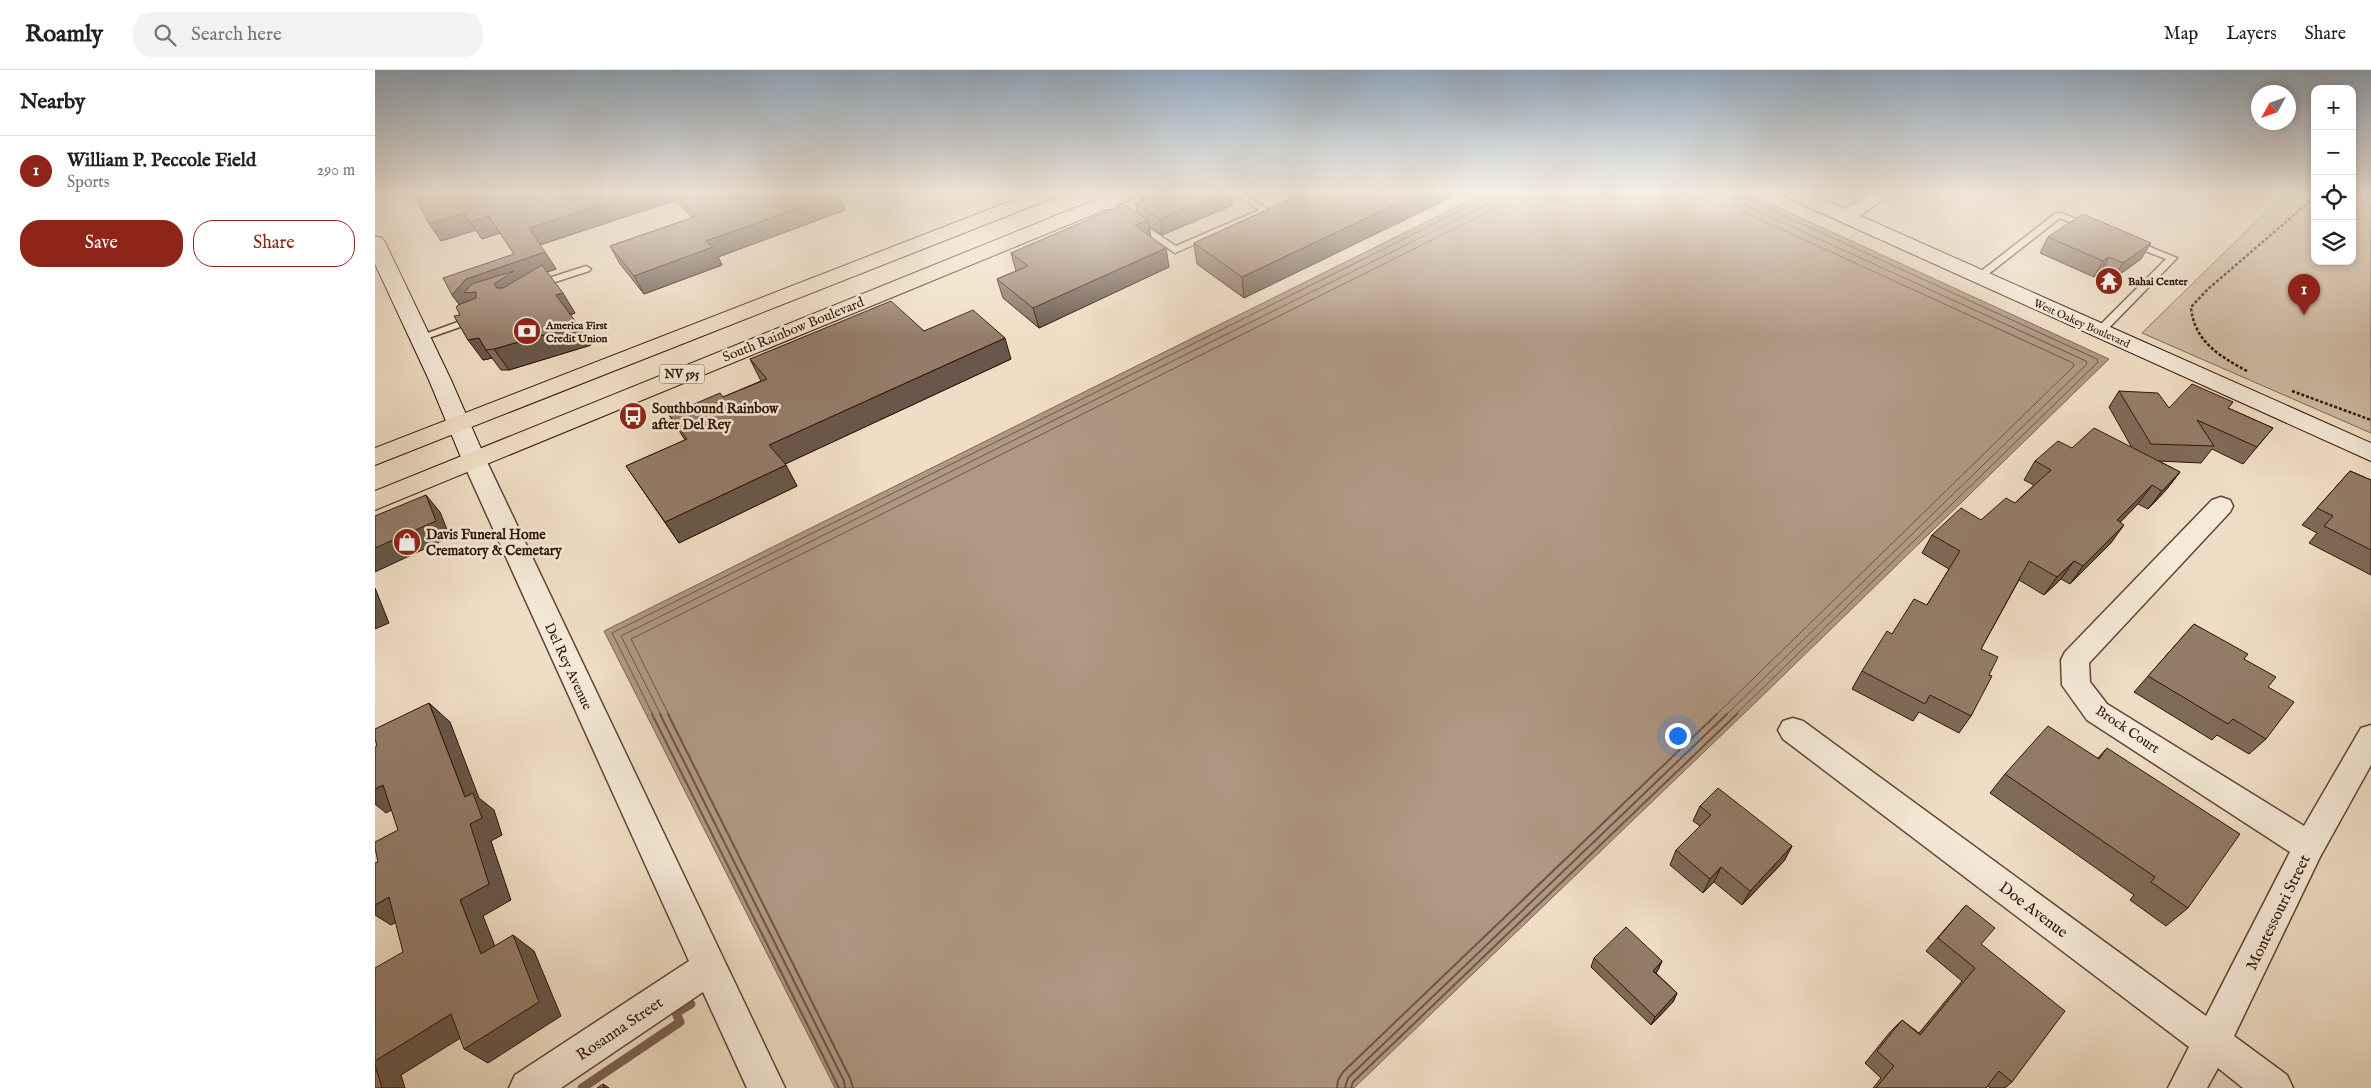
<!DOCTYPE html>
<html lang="en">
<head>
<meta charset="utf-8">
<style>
  body { margin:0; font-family:"IM FELL English",serif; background:#f2f2f2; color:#202124 }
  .controls { position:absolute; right:15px; top:15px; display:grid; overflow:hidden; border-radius:10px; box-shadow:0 2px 8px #0003 }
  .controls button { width:45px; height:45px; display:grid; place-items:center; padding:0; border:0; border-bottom:1px solid #e0e0e0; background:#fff; color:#202124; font:25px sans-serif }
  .compass { position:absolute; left:1876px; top:15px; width:45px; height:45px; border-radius:50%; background:#fff; box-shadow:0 2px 8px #0003; rotate:230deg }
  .you { position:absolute; left:1302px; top:665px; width:18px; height:18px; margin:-12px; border:4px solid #fff; border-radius:50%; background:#1a73e8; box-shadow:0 0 0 8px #1a73e833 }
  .badge { display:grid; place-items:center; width:32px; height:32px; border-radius:50%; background:#8f2418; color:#fff; font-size:16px; font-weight:700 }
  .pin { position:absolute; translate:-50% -41px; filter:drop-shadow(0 1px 2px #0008) }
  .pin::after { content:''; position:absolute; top:26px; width:18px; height:15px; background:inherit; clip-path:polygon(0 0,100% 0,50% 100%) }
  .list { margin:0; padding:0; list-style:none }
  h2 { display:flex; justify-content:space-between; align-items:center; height:65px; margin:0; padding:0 20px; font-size:21px }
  h2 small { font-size:16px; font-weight:400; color:#757577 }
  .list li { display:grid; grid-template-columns:32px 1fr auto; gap:15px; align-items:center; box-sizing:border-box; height:70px; padding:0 20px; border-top:1px solid #e0e0e0 }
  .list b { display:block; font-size:19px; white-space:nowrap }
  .list p { margin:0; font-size:16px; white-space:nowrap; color:#757577 }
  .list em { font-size:16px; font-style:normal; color:#757577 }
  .actions { display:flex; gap:10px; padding:15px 20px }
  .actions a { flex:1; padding:11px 0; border:1px solid #8f2418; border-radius:20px; text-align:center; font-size:18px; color:#8f2418 }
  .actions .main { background:#8f2418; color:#fff }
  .icon { flex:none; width:28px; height:28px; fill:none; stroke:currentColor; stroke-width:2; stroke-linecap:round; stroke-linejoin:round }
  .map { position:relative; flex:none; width:1996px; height:1018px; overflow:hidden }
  header { display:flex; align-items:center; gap:30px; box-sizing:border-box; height:70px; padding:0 25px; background:#fff; border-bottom:1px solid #e0e0e0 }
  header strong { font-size:24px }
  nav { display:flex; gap:28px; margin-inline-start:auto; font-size:18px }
  .search { width:350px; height:45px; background:#f2f2f2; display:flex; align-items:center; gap:12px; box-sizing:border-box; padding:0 18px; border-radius:20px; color:#757577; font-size:19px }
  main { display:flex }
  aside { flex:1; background:#fff }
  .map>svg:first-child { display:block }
</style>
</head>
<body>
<header>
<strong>Roamly</strong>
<div class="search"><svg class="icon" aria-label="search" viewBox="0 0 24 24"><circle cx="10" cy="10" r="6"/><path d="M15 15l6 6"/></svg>Search here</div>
<nav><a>Map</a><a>Layers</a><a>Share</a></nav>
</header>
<main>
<aside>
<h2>Nearby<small></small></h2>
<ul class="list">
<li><span class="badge">1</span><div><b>William P. Peccole Field</b><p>Sports</p></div><em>290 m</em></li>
</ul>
<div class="actions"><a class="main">Save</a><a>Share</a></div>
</aside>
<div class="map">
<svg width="1996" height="1018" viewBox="0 0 1996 1018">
  <rect width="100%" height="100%" fill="#efdec5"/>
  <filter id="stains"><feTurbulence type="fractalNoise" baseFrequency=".004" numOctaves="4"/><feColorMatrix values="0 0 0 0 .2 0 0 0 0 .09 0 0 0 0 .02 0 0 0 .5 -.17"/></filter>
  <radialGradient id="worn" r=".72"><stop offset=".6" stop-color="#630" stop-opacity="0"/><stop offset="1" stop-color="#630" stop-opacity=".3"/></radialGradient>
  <path fill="#cfbba4" stroke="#806654" d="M 1910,123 L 1940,123 L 1940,191 L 1977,191 L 1977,123 L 1996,123 L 1996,363 L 1767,263 Z"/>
  <path fill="#af9884" stroke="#7d6251" d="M 1109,123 L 1372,123 L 1734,289 L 1381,632 L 979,1018 L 460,1018 L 229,561 Z"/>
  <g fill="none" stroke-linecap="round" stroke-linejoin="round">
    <g stroke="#705444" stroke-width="1">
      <path d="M 278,645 L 237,563 L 1107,130 L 1110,123"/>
      <path d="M 286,645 L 246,566 L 1109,136 L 1115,130 L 1116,123"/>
      <path d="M 294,645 L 256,569 L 1113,142 L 1121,135 L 1124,123"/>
      <path d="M 1341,645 L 1699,296 L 1698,293 L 1369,142 L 1361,134 L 1358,123"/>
      <path d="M 1351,645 L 1712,294 L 1711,291 L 1372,136 L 1367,131 L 1366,123"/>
      <path d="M 1360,645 L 1723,292 L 1722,289 L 1375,130 L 1372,123"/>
    </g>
    <g stroke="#705444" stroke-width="2">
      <path d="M 277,644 L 464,1018"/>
      <path d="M 285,644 L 469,1011 L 470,1018"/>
      <path d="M 293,644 L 475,1008 L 478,1018"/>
      <path d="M 962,1018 L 963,1010 L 968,1002 L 1342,644"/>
      <path d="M 970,1018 L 973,1008 L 1352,644"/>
      <path d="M 976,1018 L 978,1012 L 1362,644"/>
    </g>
    <path stroke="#7d6251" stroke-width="9" d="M 207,1018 L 305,952 L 301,943 L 316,934"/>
    <defs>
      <g id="lane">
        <path d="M 858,123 L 868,123 L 895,141 L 800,183 L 726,133 L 733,131 L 801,176 L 884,140 Z"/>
        <path d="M 1681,143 L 1687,143 L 1717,156 L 1713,159 L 1685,148 L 1607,209 L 1601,209 L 1601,205 Z"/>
        <path d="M 1758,170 L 1802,188 L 1729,263 L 1721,263 L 1721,259 L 1791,189 L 1755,175 L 1753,173 Z"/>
        <path d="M 211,196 L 216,199 L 214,201 L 180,212 L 168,220 L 162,220 L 160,218 L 174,208 Z"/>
        <path d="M 99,246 L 104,249 L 102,251 L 48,270 L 40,270 L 39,268 Z"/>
      </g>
      <g id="street">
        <path d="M 1495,123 L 1516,123 L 1478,151 L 1464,151 L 1462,147 L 1464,143 Z"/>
        <path d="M 99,382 L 107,384 L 111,390 L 410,1018 L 372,1018 L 328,922 L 186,1018 L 134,1018 L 140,1005 L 314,891 L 87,390 L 91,384 Z"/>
        <path d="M 1846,427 L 1855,430 L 1858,436 L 1855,442 L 1714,593 L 1715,612 L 1732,634 L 1929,756 L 1986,658 L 1996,655 L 1996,695 L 1945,787 L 1859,966 L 1912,1005 L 1918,1018 L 1868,1018 L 1843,998 L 1832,1018 L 1793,1018 L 1814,977 L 1408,669 L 1403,660 L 1408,651 L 1418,648 L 1428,651 L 1831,946 L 1915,782 L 1712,650 L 1687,615 L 1686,590 L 1690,582 L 1837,430 Z"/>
      </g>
      <g id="secondary">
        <path d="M 1409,123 L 1434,123 L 1996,373 L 1996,391 L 1411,127 Z"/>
        <path d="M 0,166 L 7,168 L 10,172 L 76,310 L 111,390 L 108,396 L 99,398 L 90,396 L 87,390 L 54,310 L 0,194 Z"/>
      </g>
      <g id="primary">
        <path d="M 656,123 L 682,123 L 680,127 L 0,395 L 0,378 Z"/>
        <path d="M 737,123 L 763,123 L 761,127 L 0,440 L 0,421 Z"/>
      </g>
    </defs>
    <use href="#lane" stroke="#614435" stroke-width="3"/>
    <use href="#street" stroke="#614435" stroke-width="3"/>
    <use href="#secondary" stroke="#321105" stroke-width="2"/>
    <use href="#primary" stroke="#321105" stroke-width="2"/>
    <g stroke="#321105" stroke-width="2.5" stroke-dasharray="3 2" stroke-linecap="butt">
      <path d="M 1872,301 C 1844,286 1819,271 1816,237 L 1833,219 L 1940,127"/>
      <path d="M 1917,321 L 1996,350"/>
    </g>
    <use href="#lane" fill="#f5ead9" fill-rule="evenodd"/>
    <use href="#street" fill="#f5ead9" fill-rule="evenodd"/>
    <use href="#secondary" fill="#f5ead9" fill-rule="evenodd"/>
    <use href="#primary" fill="#efdec5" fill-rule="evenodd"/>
  </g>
  <g fill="#7f6b5a" stroke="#321105">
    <path d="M 38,123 L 463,123 L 470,140 L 343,187 L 347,195 L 269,224 L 245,194 L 235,176 L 317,148 L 301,130 L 165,175 L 181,199 L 172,202 L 200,243 L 195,245 L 216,275 L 134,300 L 126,300 L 117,288 L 108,290 L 85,245 L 84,234 L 77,225 L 139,184 L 125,163 L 107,169 L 101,160 L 66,171 Z"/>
    <path d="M 929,123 L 869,228 L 822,194 L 819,173 Z"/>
    <path d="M 765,127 L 858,135 L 787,165 L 774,156 L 776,167 L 794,197 L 664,258 L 628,228 L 622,209 L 641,201 L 636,183 L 762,143 L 761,133 L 766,131 Z"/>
    <path d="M 1673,167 L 1766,189 L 1738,209 L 1725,203 L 1719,207 L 1665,183 Z"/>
    <path d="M 549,261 L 636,289 L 410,394 L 422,416 L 304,473 L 251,396 L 310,370 L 294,345 L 348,327 L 386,311 L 375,289 Z"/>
    <path d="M 1744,321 L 1794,338 L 1858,332 L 1853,338 L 1898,358 L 1868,394 L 1837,379 L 1826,393 L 1784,391 L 1805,402 L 1791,420 L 1773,439 L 1763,434 L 1745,452 L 1736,473 L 1695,514 L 1686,509 L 1669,525 L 1644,510 L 1606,579 L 1614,605 L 1596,646 L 1584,663 L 1544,642 L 1538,651 L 1477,619 L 1487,601 L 1517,564 L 1552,535 L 1574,499 L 1547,483 L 1557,465 L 1606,450 L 1640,433 L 1659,415 L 1649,410 L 1660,391 L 1697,378 L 1757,378 L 1734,337 Z"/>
    <path d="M 1975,401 L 1996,410 L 1996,505 L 1934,473 L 1942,463 L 1927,455 Z"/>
    <path d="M 1819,554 L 1869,589 L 1893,617 L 1891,669 L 1874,684 L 1842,665 L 1837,670 L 1759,622 Z"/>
    <path d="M 1732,678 L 1813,838 L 1791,856 L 1755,830 L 1759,825 L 1615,723 L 1630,704 L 1723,688 Z"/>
    <path d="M 1325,736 L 1417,776 L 1409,791 L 1367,835 L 1339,812 L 1328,823 L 1295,795 L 1301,780 L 1325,756 L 1318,751 Z"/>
    <path d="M 1591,835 L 1606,874 L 1637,1012 L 1630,1018 L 1615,1018 L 1613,1016 L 1611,1018 L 1498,1018 L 1506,1008 L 1490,993 L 1515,962 L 1527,950 L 1544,963 L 1587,911 L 1551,881 Z"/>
    <path d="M 1219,888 L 1287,891 L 1283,900 L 1281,903 L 1302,923 L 1298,932 L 1276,955 L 1216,897 Z"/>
  </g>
  <g fill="#68574a" stroke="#321105">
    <path d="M 263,123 L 297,123 L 301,130 L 164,175 L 154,158 Z"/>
    <path d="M 846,123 L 857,123 L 858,135 L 787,165 L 785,149 Z"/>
    <path d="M 1044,123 L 1085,123 L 869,228 L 867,207 Z"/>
    <path d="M 464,124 L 470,140 L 343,187 L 347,195 L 269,224 L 259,206 L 331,171 Z"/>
    <path d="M 89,143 L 101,160 L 66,171 L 54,154 Z"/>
    <path d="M 114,146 L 125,163 L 107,169 L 95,152 Z"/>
    <path d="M 773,150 L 776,169 L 760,155 Z"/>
    <path d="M 1776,173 L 1766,189 L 1738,209 L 1748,193 Z"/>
    <path d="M 791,178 L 794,197 L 664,258 L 658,238 Z"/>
    <path d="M 170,182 L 181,199 L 146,211 L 90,242 L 77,225 L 91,209 Z"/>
    <path d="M 1734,187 L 1725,203 L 1719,207 L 1728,191 Z"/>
    <path d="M 188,223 L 200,243 L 194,245 L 181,225 Z"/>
    <path d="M 203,255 L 216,275 L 134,300 L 119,279 Z"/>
    <path d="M 104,268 L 111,280 L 117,288 L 108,290 L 93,270 Z"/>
    <path d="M 630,268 L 636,289 L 406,396 L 394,375 Z"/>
    <path d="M 411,395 L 422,416 L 304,473 L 290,452 Z"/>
    <path d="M 1805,402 L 1791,420 L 1773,439 L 1787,421 Z"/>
    <path d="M 1777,415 L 1763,434 L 1729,469 L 1742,450 Z"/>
    <path d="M 51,425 L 65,442 L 75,467 L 0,502 L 0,478 Z"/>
    <path d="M 1749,455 L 1736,473 L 1695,514 L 1708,496 Z"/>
    <path d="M 1699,491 L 1686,509 L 1669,525 L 1682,507 Z"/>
    <path d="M 0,518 L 14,553 L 0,559 Z"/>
    <path d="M 54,633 L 75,652 L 104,728 L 119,740 L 127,765 L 116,771 L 136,830 L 108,846 L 129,899 L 106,884 L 85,830 L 95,754 L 90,727 Z"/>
    <path d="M 8,715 L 31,732 L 11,743 L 0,734 L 0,719 Z"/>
    <path d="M 1417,776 L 1409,791 L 1367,835 L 1375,821 Z"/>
    <path d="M 1346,797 L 1339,812 L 1328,823 L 1335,809 Z"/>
    <path d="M 14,827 L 38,843 L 16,855 L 0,845 L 0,835 Z"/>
    <path d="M 138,865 L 159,881 L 186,946 L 113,993 L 89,979 Z"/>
    <path d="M 1287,891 L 1283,900 L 1274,909 L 1278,901 Z"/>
    <path d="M 1302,923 L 1298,932 L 1276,955 L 1280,947 Z"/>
    <path d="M 76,944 L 100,959 L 26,1005 L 30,1018 L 7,1018 L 0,995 L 0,991 Z"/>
    <path d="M 228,1014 L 234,1018 L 229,1018 Z"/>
  </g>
  <g fill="#947c69" stroke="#321105">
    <path d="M 38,123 L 263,123 L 154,158 L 170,182 L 91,209 L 77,225 L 68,208 L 139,184 L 114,146 L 95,152 L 89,143 L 54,154 Z"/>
    <path d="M 301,123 L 463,123 L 464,124 L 331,171 L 338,177 L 259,206 L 235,176 L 322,146 Z"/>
    <path d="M 776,123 L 846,123 L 785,149 L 761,133 L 769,130 L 765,127 Z"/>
    <path d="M 929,123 L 1044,123 L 867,207 L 819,173 Z"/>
    <path d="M 749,134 L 773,150 L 760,155 L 791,178 L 658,238 L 622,209 L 653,196 L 636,183 Z"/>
    <path d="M 1708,144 L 1776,173 L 1748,193 L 1734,187 L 1728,191 L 1673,167 Z"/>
    <path d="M 167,195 L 188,223 L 181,225 L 203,255 L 119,279 L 111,280 L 104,268 L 93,270 L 79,246 L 85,245 L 81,237 L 83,235 L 101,228 L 101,222 L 89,223 L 97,214 L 139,201 L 119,214 L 122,218 L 128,218 Z"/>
    <path d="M 516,231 L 549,261 L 598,240 L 630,268 L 394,375 L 411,395 L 290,452 L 251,396 L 312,369 L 294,345 L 345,323 L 348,327 L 392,309 L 375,289 Z"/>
    <path d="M 1817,314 L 1858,332 L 1853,338 L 1898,358 L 1882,377 L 1822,350 L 1839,376 L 1776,374 L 1744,321 L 1783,323 L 1794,338 Z"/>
    <path d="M 1719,358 L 1805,402 L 1787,421 L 1777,415 L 1742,450 L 1749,455 L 1708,496 L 1699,491 L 1682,507 L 1654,491 L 1606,579 L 1623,587 L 1614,605 L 1617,606 L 1596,646 L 1555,625 L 1550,634 L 1487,601 L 1512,561 L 1517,564 L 1539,529 L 1552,535 L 1585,481 L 1557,465 L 1586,438 L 1606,450 L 1631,428 L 1640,433 L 1676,400 L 1660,391 L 1683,371 L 1697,378 Z"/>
    <path d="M 1975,401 L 1996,410 L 1996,480 L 1949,456 L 1958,446 L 1942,438 Z"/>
    <path d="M 51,425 L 61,451 L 0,478 L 0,446 Z"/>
    <path d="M 1819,554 L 1873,584 L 1869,589 L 1901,607 L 1893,617 L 1919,632 L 1891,669 L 1858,649 L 1853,654 L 1773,606 Z"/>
    <path d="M 54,633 L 90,727 L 98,723 L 107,748 L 95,754 L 114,814 L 85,830 L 106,884 L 138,865 L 164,932 L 89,979 L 76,944 L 0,991 L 0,898 L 28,882 L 14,827 L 0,835 L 0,793 L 3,792 L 0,778 L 0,772 L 23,760 L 8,715 L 0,719 L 0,677 L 2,676 L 0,669 L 0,659 Z"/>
    <path d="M 1673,656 L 1724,689 L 1732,678 L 1865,764 L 1813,838 L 1776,812 L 1780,807 L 1630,704 Z"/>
    <path d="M 1343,718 L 1417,776 L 1375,821 L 1346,797 L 1335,809 L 1301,780 L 1336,745 L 1325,736 Z"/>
    <path d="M 1591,835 L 1620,858 L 1606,874 L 1690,941 L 1637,1012 L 1624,1001 L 1611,1018 L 1501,1018 L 1519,996 L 1502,981 L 1527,950 L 1545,965 L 1600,898 L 1563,868 Z"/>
    <path d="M 1251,857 L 1287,891 L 1278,901 L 1302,923 L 1280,947 L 1219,888 Z"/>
    <path d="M 0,995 L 7,1018 L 0,1018 Z"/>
    <path d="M 228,1014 L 229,1018 L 222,1018 Z"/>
  </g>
  <linearGradient id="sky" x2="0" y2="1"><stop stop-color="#91a9c0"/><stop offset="0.46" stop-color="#f8f0e5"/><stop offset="1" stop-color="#f8f0e5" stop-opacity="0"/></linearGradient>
  <rect width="1996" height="266" fill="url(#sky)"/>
  <defs>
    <symbol id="temple-disc" viewBox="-11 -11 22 22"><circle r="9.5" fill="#8f2418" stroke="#f5ead9"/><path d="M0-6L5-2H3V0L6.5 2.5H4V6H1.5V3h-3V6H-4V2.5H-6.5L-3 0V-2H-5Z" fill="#fff"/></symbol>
    <symbol id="bank-disc" viewBox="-11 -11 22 22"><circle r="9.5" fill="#8f2418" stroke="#f5ead9"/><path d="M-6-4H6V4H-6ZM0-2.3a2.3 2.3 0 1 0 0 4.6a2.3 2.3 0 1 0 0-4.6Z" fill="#fff"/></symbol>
    <symbol id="bus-disc" viewBox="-11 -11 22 22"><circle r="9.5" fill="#8f2418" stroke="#f5ead9"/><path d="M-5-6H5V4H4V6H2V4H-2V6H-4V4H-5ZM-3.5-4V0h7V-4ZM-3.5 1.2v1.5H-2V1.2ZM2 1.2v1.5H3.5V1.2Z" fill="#fff"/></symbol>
    <symbol id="shop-disc" viewBox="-11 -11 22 22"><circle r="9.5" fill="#8f2418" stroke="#f5ead9"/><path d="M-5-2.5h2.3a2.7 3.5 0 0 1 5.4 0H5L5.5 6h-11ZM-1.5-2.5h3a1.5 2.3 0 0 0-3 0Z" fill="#fff"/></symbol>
  </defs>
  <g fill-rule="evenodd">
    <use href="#temple-disc" x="1718" y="195" width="32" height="32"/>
    <use href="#bank-disc" x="136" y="245" width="32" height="32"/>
    <use href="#bus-disc" x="242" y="330" width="32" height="32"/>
    <use href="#shop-disc" x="16" y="456" width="32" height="32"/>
  </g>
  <g text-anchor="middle" stroke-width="5" stroke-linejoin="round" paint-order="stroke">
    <g font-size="11" font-weight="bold" fill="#321105" stroke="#f5ead9" text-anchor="start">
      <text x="1753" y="215">Bahai Center</text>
      <text x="171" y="259">America First<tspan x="171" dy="13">Credit Union</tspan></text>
    </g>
    <g font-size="11" fill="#321105" stroke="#f5ead9">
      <text transform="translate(1707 253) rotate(24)" y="4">West Oakey Boulevard</text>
    </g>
    <rect fill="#f5ead9" stroke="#6c5245" stroke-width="1" x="284.5" y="294.5" width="45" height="19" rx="4"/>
    <g font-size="12" font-weight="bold" fill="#321105">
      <text x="307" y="308">NV 595</text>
    </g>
    <g font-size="14" fill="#321105" stroke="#f5ead9">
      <text transform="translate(418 259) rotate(-22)" y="5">South Rainbow Boulevard</text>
      <text transform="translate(194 596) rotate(65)" y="5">Del Rey Avenue</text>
      <text transform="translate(1753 659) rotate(34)" y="5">Brock Court</text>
    </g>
    <g font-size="14" font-weight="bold" fill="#321105" stroke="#f5ead9" text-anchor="start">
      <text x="277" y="343">Southbound Rainbow<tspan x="277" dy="16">after Del Rey</tspan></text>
      <text x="51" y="469">Davis Funeral Home<tspan x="51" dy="16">Crematory &amp; Cemetary</tspan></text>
    </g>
    <g font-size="16" fill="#321105" stroke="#f5ead9">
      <text transform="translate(1659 839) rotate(37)" y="6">Doe Avenue</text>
      <text transform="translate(1902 842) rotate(-64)" y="6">Montessouri Street</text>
      <text transform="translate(244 958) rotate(-34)" y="6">Rosanna Street</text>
    </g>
  </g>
  <rect width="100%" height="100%" filter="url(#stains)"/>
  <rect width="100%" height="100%" fill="url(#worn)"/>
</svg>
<div class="controls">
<button>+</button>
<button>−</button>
<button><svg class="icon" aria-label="locate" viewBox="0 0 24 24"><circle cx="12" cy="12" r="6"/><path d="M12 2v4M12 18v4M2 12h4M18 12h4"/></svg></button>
<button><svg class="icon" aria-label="layers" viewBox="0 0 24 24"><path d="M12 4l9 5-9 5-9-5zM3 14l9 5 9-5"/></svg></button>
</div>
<svg class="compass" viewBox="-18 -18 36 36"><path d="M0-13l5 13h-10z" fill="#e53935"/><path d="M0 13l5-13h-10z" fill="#757577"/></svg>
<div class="you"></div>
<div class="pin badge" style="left:1929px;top:245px">1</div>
</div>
</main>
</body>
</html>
